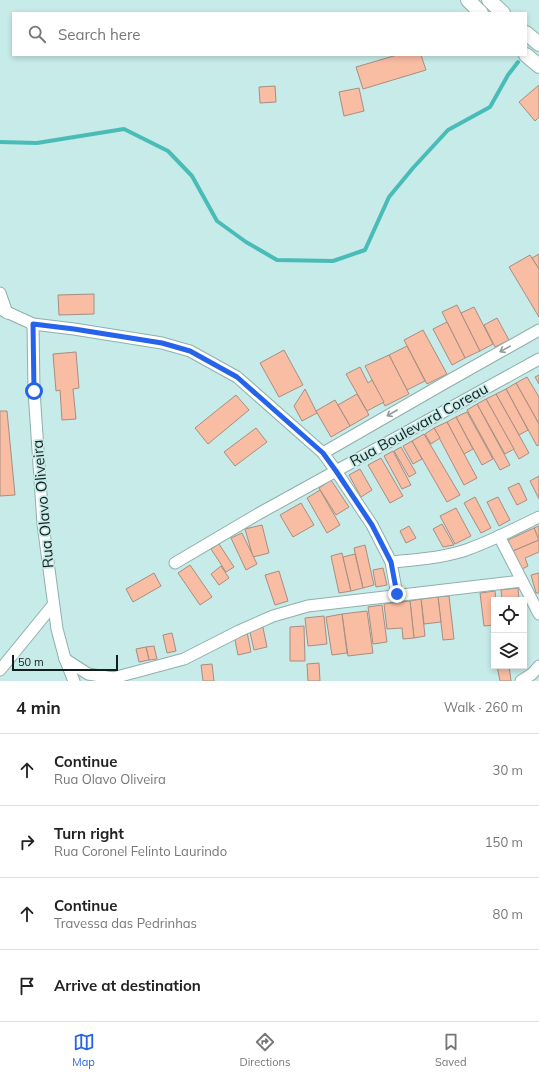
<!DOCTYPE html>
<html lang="en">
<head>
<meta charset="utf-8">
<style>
  body { margin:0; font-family:Mulish,sans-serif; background:#f2f2f2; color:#222 }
  .controls { position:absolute; right:12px; bottom:12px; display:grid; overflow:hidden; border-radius:0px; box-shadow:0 2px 6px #0003 }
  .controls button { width:36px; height:36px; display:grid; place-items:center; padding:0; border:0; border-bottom:1px solid #e0e0e0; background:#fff; color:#222; font:20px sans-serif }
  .scale { position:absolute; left:12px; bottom:10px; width:106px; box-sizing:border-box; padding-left:4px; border:2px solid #121f1f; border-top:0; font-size:11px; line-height:14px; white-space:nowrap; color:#121f1f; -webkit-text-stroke:3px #c7ebe8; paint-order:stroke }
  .stop { position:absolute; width:12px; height:12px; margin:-9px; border:3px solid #2563eb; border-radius:50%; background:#fff }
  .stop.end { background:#2563eb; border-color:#fff; box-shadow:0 1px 4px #0008 }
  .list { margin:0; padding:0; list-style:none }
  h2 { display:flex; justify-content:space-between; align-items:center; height:52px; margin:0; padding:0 16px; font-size:17px }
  h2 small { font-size:13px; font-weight:400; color:#767676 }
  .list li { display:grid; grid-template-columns:26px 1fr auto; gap:12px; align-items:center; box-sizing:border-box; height:72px; padding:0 16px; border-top:1px solid #e0e0e0 }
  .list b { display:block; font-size:15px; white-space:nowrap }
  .list p { margin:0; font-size:13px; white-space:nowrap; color:#767676 }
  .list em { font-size:13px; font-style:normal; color:#767676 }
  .icon { flex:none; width:22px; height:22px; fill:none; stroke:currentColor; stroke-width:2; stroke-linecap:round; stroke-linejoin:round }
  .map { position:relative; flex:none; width:539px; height:681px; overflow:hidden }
  .search { position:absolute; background:#fff; box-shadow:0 2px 6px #0003; left:12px; right:12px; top:12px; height:44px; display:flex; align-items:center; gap:10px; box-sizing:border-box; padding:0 14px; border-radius:0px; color:#767676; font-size:15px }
  .sheet { height:340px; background:#fff }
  nav { display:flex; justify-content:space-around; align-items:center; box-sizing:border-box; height:56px; border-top:1px solid #e0e0e0; background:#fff; font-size:11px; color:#767676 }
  nav a { display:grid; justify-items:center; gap:2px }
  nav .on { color:#2563eb }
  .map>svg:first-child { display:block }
</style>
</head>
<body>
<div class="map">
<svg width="539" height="681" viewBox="0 0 539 681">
  <rect width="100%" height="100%" fill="#c7ebe8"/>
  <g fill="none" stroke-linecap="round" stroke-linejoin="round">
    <path stroke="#49bcb8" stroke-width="4" d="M 0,142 L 37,143 L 124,129 L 168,151 L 192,176 L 217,221 L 246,242 L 277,260 L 333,261 L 365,250 L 389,197 L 413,168 L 448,130 L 490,107 L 508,75 L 518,62"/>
  </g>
  <g fill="#f8bda3" stroke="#a88d81">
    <path d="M 397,55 L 421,55 L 426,70 L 363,89 L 356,67 Z"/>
    <path d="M 539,85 L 539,117 L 535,121 L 519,102 Z"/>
    <path d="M 275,86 L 276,102 L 260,103 L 259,87 Z"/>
    <path d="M 359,88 L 364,111 L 344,116 L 339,92 Z"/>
    <path d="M 539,254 L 539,269 L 532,258 Z"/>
    <path d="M 530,255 L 539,269 L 539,317 L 509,267 Z"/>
    <path d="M 94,294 L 94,314 L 59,315 L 58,295 Z"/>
    <path d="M 457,305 L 480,351 L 465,358 L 442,312 Z"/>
    <path d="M 474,307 L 493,344 L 480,351 L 461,313 Z"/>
    <path d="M 497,318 L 509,340 L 495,347 L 484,325 Z"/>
    <path d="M 447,322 L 465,358 L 452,365 L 433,329 Z"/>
    <path d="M 423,330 L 447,374 L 427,384 L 404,340 Z"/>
    <path d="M 407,346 L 425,381 L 407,390 L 389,355 Z"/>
    <path d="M 284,350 L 303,385 L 279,397 L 260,363 Z"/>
    <path d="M 76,352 L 79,388 L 73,389 L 76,419 L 62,420 L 60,390 L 56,391 L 53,354 Z"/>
    <path d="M 389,355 L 409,394 L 385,406 L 365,366 Z"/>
    <path d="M 360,367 L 368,383 L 372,380 L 384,402 L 367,411 L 346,374 Z"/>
    <path d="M 539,375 L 539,384 L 535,377 Z"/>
    <path d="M 527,377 L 539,397 L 539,424 L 516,383 Z"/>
    <path d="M 516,383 L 539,424 L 539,445 L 537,446 L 506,389 Z"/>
    <path d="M 305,389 L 317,413 L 302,421 L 294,406 Z"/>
    <path d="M 506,389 L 528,430 L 519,435 L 496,394 Z"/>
    <path d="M 357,394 L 369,415 L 350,426 L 338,405 Z"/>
    <path d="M 496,394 L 529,453 L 519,459 L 486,399 Z"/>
    <path d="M 236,395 L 249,410 L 208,444 L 195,428 Z"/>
    <path d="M 486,399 L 514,449 L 505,454 L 477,404 Z"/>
    <path d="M 335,400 L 350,426 L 331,437 L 316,411 Z"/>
    <path d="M 477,404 L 510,465 L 500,470 L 467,410 Z"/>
    <path d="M 0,411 L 7,411 L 15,495 L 0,496 Z"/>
    <path d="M 467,412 L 493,459 L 482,465 L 456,417 Z"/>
    <path d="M 456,417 L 473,449 L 464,454 L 447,422 Z"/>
    <path d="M 447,422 L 477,478 L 464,485 L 434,428 Z"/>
    <path d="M 256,428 L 267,442 L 235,466 L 224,452 Z"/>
    <path d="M 434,428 L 440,438 L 431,444 L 425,434 Z"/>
    <path d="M 424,434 L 460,495 L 447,502 L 412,441 Z"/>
    <path d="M 412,441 L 422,459 L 413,464 L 403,446 Z"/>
    <path d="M 401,447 L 416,473 L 409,477 L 394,451 Z"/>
    <path d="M 393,451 L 411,485 L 402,489 L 384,456 Z"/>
    <path d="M 381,458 L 403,496 L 390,503 L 368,465 Z"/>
    <path d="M 360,469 L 372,490 L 361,497 L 349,475 Z"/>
    <path d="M 539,476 L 539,499 L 530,481 Z"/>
    <path d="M 331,480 L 349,507 L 336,515 L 319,488 Z"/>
    <path d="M 519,483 L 527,500 L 517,505 L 508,488 Z"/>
    <path d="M 320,490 L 340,525 L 327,533 L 307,498 Z"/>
    <path d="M 475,497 L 491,528 L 481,533 L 464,503 Z"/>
    <path d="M 498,497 L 510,520 L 499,526 L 487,502 Z"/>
    <path d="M 301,503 L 314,525 L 293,537 L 280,515 Z"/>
    <path d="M 456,508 L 471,536 L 455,544 L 440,516 Z"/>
    <path d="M 442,524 L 454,545 L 443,547 L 433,529 Z"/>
    <path d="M 262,525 L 269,553 L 253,557 L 245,529 Z"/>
    <path d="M 409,526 L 416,538 L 406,543 L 400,531 Z"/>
    <path d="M 539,526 L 539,541 L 534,528 Z"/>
    <path d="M 534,528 L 539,540 L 513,551 L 508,540 Z"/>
    <path d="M 242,533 L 257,564 L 246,570 L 231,538 Z"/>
    <path d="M 539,540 L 539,552 L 525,558 L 528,566 L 522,569 L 513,551 Z"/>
    <path d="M 219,544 L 234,567 L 226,572 L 211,549 Z"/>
    <path d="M 365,545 L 374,585 L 363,588 L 354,548 Z"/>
    <path d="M 342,553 L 351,591 L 339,593 L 331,556 Z"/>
    <path d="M 355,554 L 363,588 L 351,591 L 343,557 Z"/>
    <path d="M 190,565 L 212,597 L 200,605 L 178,573 Z"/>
    <path d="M 221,566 L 229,578 L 219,585 L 211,574 Z"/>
    <path d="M 383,568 L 387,585 L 376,587 L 373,570 Z"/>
    <path d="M 279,571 L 288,601 L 275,605 L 265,575 Z"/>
    <path d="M 154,573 L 161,586 L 133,602 L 126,589 Z"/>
    <path d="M 539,573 L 539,593 L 536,593 L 531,575 Z"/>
    <path d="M 518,588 L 519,600 L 502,600 L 501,590 Z"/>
    <path d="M 495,591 L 496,600 L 494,600 L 494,625 L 484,626 L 480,593 Z"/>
    <path d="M 449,596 L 454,639 L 443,640 L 438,597 Z"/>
    <path d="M 438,597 L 441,622 L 424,624 L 421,599 Z"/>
    <path d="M 421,599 L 425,636 L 414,638 L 410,601 Z"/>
    <path d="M 410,601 L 414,638 L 403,639 L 402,628 L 387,629 L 384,604 Z"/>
    <path d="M 382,605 L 387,642 L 373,644 L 368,607 Z"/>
    <path d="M 367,611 L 373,653 L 348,656 L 342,614 Z"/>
    <path d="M 342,614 L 347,653 L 332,655 L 326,617 Z"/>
    <path d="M 324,616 L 327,644 L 308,646 L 305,618 Z"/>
    <path d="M 262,623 L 267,647 L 254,650 L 249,628 Z"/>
    <path d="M 304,626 L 305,661 L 290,661 L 290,627 Z"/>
    <path d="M 247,632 L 251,652 L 238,655 L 234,635 Z"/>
    <path d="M 172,633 L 176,651 L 167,653 L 163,635 Z"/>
    <path d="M 154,646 L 157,659 L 149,660 L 146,647 Z"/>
    <path d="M 146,647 L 149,660 L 139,662 L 136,649 Z"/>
    <path d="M 319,663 L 320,681 L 308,681 L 307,664 Z"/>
    <path d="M 212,664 L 214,681 L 203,681 L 201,665 Z"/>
    <path d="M 497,666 L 509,666 L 511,681 L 500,681 Z"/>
  </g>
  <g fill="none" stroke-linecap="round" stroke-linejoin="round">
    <defs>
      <g id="minor">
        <path d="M 0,293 L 7,313"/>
        <path d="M 0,309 L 33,324 L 74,329 L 162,343 L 190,351 L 237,377 L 323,453 L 336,471 L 372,525 L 391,562 L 397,595"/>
        <path d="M 33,324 L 34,391 L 43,524 L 57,629 L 65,659 L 74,681"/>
        <path d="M 323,453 L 443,384 L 539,330"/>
        <path d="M 499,536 L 539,614"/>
        <path d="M 391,562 C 415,560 440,558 463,551 C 490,542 514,529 539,517"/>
        <path d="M 175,563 L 258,514 L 539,359"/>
        <path d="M 65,659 L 88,674 L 113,678"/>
        <path d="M 0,670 L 53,605"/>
        <path d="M 111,681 L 113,678 L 184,659 L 239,631 L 273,616 L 308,606 L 522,581"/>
        <path d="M 521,681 L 532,674 L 539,666"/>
      </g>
      <g id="tertiary">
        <path d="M 468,0 L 481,13"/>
        <path d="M 489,0 L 503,13"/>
        <path d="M 526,33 L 539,44"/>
        <path d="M 526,55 L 539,66"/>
      </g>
    </defs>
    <use href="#minor" stroke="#8eb0ad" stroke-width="13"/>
    <use href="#tertiary" stroke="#8eb0ad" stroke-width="16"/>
    <use href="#minor" stroke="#fff" stroke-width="11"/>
    <use href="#tertiary" stroke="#fff" stroke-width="14"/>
  </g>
  <defs><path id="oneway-shaft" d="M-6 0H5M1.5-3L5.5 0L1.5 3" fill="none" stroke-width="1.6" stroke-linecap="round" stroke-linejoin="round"/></defs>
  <g stroke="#949a9a">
    <use href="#oneway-shaft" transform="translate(505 349) rotate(151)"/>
    <use href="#oneway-shaft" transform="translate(392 413) rotate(150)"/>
  </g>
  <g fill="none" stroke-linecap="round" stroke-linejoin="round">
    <path stroke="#2563eb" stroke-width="5" d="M 34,391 L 33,324 L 74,329 L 162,343 L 190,351 L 237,377 L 323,453 L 336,471 L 372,525 L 391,562 L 397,594"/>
  </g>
  <g text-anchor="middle" stroke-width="3.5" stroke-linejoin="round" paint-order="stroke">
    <g font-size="15" fill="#121f1f" stroke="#c7ebe8">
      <text transform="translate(419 425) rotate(-29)" y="5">Rua Boulevard Coreau</text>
      <text transform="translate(43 504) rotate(-95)" y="5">Rua Olavo Oliveira</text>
    </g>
  </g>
</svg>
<div class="controls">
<button><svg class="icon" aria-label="locate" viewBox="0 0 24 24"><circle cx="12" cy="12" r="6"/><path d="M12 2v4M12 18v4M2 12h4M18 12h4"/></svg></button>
<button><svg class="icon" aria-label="layers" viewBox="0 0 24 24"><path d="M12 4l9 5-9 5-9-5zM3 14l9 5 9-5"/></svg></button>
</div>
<div class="scale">50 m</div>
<div class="stop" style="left:34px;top:391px"></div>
<div class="stop end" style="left:397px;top:594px"></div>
<div class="search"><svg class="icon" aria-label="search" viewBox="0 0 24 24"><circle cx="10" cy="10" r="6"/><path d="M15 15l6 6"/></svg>Search here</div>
</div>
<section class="sheet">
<h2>4 min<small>Walk · 260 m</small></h2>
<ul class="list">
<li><svg class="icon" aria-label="ahead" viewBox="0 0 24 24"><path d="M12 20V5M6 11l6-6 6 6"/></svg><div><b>Continue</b><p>Rua Olavo Oliveira</p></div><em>30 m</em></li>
<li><svg class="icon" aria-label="right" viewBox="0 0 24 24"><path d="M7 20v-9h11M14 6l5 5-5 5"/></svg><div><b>Turn right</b><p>Rua Coronel Felinto Laurindo</p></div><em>150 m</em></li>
<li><svg class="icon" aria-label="ahead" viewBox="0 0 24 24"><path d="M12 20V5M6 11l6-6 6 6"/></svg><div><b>Continue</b><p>Travessa das Pedrinhas</p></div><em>80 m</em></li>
<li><svg class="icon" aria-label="arrive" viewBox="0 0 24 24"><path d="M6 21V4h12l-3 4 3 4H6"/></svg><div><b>Arrive at destination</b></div></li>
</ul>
</section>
<nav>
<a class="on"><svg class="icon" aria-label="map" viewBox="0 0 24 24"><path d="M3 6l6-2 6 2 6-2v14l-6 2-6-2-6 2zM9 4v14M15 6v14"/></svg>Map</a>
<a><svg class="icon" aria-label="directions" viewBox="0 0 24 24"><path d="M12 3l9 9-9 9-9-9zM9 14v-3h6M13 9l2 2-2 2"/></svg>Directions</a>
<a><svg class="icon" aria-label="saved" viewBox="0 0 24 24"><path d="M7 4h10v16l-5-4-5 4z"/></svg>Saved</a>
</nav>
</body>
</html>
